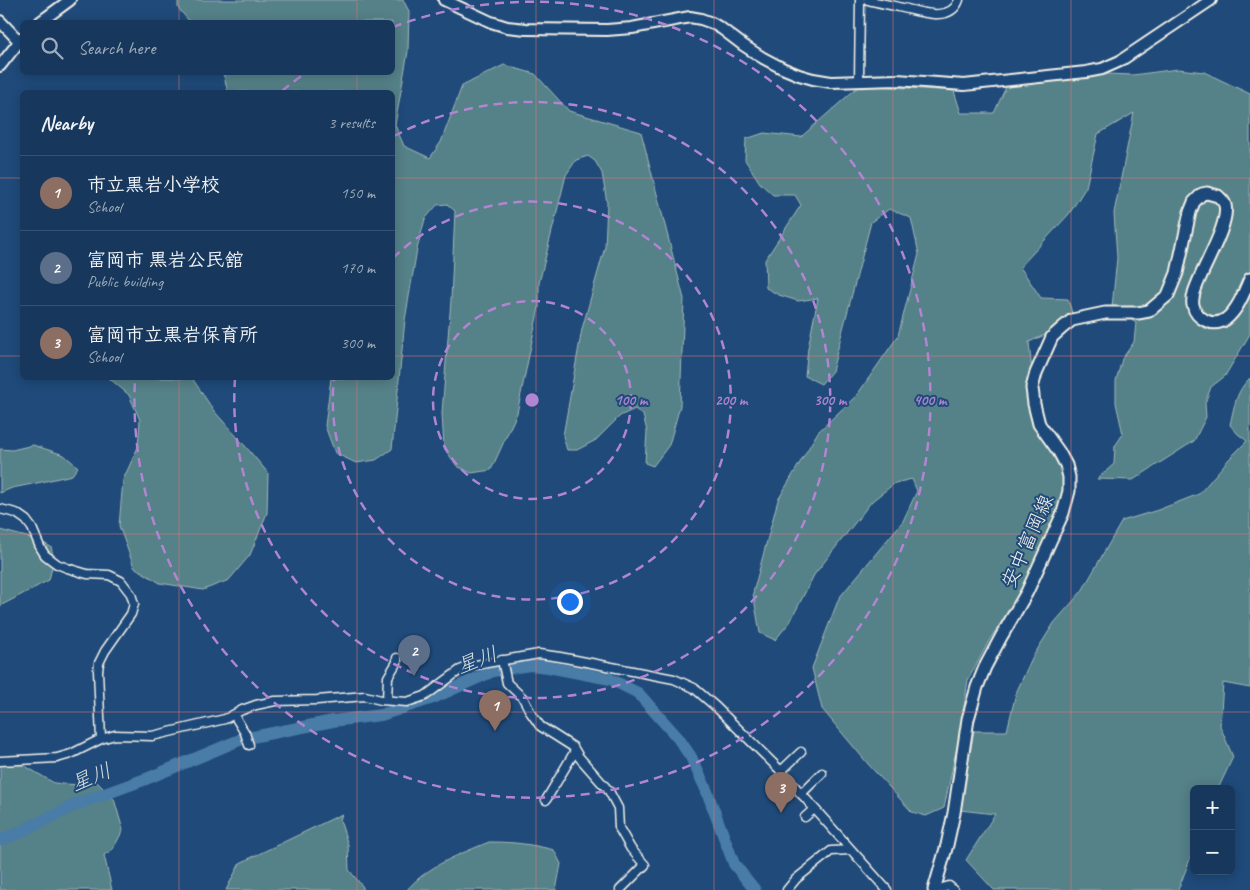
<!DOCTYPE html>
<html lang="en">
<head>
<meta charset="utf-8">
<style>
  body { margin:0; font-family:Caveat,"Klee One",sans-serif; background:#203f62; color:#f1f3f6 }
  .controls { position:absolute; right:15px; bottom:15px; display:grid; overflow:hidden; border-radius:8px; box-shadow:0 2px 12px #0003 }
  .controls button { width:45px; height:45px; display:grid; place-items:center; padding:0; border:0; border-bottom:1px solid #365272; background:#17385c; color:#f1f3f6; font:25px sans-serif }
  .you { position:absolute; left:569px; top:601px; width:18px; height:18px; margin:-12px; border:4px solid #fff; border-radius:50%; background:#1a73e8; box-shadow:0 0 0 8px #1a73e833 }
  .badge { display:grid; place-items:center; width:32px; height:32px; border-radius:50%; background:#e69b98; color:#fff; font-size:16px; font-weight:700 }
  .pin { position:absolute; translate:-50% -41px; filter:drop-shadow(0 1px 2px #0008) }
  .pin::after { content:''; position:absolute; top:26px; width:18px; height:15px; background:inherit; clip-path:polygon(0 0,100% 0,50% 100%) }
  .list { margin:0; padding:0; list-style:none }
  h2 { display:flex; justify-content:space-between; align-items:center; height:65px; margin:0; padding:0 20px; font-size:21px }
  h2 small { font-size:16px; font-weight:400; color:#9eacbb }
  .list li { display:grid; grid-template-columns:32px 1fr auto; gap:15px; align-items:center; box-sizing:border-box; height:75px; padding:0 20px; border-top:1px solid #365272 }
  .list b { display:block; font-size:19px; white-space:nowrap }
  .list p { margin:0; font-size:16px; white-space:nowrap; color:#9eacbb }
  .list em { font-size:16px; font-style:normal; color:#9eacbb }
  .icon { flex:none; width:28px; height:28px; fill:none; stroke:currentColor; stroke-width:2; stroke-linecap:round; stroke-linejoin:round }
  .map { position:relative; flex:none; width:1250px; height:890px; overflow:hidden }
  .search { position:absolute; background:#17385c; box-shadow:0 2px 12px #0003; left:20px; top:20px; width:375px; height:55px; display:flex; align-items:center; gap:12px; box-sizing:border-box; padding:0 18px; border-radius:8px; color:#9eacbb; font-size:19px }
  .panel { position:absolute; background:#17385c; box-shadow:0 2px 12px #0003; left:20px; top:90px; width:375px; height:290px; border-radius:8px }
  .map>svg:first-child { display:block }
</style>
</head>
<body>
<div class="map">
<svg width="1250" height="890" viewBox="0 0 1250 890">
  <rect width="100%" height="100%" fill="#1f4a7a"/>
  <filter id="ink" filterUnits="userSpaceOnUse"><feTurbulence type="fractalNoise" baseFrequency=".02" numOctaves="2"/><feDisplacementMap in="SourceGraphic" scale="10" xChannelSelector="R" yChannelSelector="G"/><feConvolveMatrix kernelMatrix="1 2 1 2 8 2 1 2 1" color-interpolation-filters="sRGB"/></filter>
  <g filter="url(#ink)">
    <g fill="#558188" stroke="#a4b9b8">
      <path d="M 178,0 L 403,0 L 409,11 L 408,51 L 395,125 L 404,146 L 430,158 L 441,142 L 462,86 L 504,65 L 535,74 L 569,111 L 641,132 L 684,299 L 680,406 L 669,445 L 653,466 L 645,463 L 647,431 L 643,415 L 635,409 L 620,416 L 596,440 L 577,450 L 567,450 L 563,436 L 582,329 L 605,247 L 607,203 L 602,173 L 595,161 L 588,156 L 576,160 L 566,175 L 539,283 L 539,307 L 517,413 L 491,470 L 471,473 L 457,466 L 444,448 L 442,413 L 451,300 L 455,211 L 447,204 L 437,205 L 425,219 L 417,249 L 405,320 L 392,449 L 376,460 L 356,463 L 335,453 L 325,426 L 331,378 L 392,378 L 392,92 L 228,92 L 223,73 L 392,72 L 392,22 L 190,22 L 178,8 Z"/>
      <path d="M 1178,69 L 1204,72 L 1250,94 L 1250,334 L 1225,376 L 1211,387 L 1205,403 L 1206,417 L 1194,441 L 1133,480 L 1097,479 L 1114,464 L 1115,446 L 1123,434 L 1116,403 L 1116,381 L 1122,359 L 1134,342 L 1136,323 L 1112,307 L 1117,258 L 1114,213 L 1134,113 L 1098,134 L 1086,187 L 1069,214 L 1020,267 L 1041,298 L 1068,299 L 1072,313 L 1057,324 L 1047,334 L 1029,342 L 1032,372 L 1029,388 L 1062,465 L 1065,491 L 1059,512 L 1024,589 L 990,639 L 968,680 L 961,727 L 944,808 L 926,816 L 912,812 L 868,764 L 822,709 L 812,668 L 839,598 L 903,521 L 917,491 L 912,479 L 895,483 L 872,501 L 814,575 L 790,622 L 775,640 L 760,633 L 753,593 L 778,500 L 818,432 L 857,395 L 898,336 L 919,254 L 911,218 L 889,209 L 871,222 L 832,371 L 821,384 L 805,376 L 808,348 L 818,298 L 798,301 L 779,295 L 766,288 L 765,260 L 801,205 L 795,195 L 773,195 L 760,183 L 745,160 L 746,139 L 764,133 L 801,137 L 860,85 L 954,91 L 961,113 L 994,113 L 1006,87 L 1107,74 L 1133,75 Z"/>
      <path d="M 109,378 L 192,378 L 214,411 L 246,447 L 268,473 L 267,513 L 250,555 L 229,580 L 203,590 L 160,583 L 134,567 L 119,526 L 123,480 L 138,447 L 140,420 L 129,395 Z"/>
      <path d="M 1250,378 L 1250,688 L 1223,683 L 1220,726 L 1233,757 L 1218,789 L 1194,789 L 1194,849 L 1178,890 L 994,890 L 966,860 L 995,814 L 960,810 L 974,731 L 1007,731 L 1016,693 L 1032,658 L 1054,623 L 1082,591 L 1122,521 L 1158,510 L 1199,494 L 1229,459 L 1247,441 L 1238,434 L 1230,425 C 1234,407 1236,391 1250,378 Z"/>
      <path d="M 33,445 L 64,455 L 78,467 L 72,475 L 37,483 L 12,488 L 0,493 L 0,449 L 12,450 Z"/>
      <path d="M 0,530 L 38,540 L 51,547 L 54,559 L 49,580 L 0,606 Z"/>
      <path d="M 0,758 L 25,766 L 54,783 L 78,785 L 97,782 L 114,799 L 123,830 L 113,849 L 104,855 L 112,890 L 0,890 Z"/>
      <path d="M 342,814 L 340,820 L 348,845 L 349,870 L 363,887 L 363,890 L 226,890 L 240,863 Z"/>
      <path d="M 489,842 C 513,842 531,844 554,850 L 561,864 L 556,890 L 407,890 C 427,866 460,854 489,842 Z"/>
    </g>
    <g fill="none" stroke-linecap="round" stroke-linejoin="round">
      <path stroke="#497ca7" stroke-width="12" d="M 0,840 L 14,835 L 77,804 L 146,779 L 242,739 L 333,721 L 381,715 L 433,698 L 493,671 L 530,665 L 548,667 L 610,679 L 638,693 L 678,738 L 691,757 L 706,789 L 734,864 L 755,890"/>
      <defs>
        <g id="minor">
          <path d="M 868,0 C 879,3 891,5 903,8 C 920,12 951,23 959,0"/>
          <path d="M 859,80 L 860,0"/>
          <path d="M 0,509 L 16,513 L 26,520 L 32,528 L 40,547 L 45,555 L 57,564 L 67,568 L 87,574 L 109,575 L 121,581 L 131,594 L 134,604 L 131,614 L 105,651 L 99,663 L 98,671 L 101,739"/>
          <path d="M 502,660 L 507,683 L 523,698 L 531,713 L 540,726 L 573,747 L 579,757 L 609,791 L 618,808 L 619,828 L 631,849 L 645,865 L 620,890"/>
          <path d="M 387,700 L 388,677 L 397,662 L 397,658"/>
          <path d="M 234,715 L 245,733 L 249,745"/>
          <path d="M 0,761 L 57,758 L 71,754 L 101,739 L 115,735 L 152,736 L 225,719 L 242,710 L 256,705 L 275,701 L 317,700 L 365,696 L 381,700 L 407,702 L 425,696 L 460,670 L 470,666 L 539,654 L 560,657 L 674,679 L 694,688 L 716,707 L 781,771 L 887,890"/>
          <path d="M 781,771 L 801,752"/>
          <path d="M 801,794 L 822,773"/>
          <path d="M 546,800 L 575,751"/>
          <path d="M 805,817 L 814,809"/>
          <path d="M 787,890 L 796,879 L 831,851 L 850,850"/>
          <path d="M 936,890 L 949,886 L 954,890"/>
        </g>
        <g id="tertiary">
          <path d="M 444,0 L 491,22 L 507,27 L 526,29 L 607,30 L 632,28 L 690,17 L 701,19 L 712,23 L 722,29 L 743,45 L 763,58 L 782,68 L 799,75 L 813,79 L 831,82 L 897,80 L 964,85 L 1086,72 L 1102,69 L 1120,61 L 1211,0"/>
          <path d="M 0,21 L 19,41"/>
          <path d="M 40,22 L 70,0"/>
          <path d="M 0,66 L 22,38"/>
        </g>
        <path id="secondary" d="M 934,890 L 947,845 L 954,813 L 968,719 L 977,687 L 985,667 L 1001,637 L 1027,592 L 1063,513 L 1069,491 L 1069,477 L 1066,465 L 1059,452 L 1039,424 L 1034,404 L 1032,388 L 1036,373 L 1052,337 L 1062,328 L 1072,320 L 1105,313 L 1138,313 L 1149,311 L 1168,295 L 1177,273 L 1190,212 L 1194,202 L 1202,194 L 1207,193 L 1218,196 C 1221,199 1224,201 1225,205 C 1230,225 1200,271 1194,293 C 1193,297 1192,301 1193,305 C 1196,319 1213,328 1226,319 C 1238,310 1244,292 1250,279"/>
      </defs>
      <use href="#minor" stroke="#f4f1e8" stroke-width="11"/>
      <use href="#tertiary" stroke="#f4f1e8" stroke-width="14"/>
      <use href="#secondary" stroke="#f4f1e8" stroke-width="15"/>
      <use href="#minor" stroke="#1f4a7a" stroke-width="8"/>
      <use href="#tertiary" stroke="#1f4a7a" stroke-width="10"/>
      <use href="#secondary" stroke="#1f4a7a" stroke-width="11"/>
    </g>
  </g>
  <path fill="none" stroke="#e27875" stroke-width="1" stroke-opacity="0.55" d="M 179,0 L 179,22M 357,0 L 357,22M 536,0 L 536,890M 714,0 L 714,890M 893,0 L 893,890M 1071,0 L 1071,890M 179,72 L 179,92M 357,72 L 357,92M 0,178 L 22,178M 392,178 L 1250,178M 0,356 L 22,356M 392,356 L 1250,356M 179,378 L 179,890M 357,378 L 357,890M 0,534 L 1250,534M 0,712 L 1250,712"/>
  <g fill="none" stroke="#b185d1" stroke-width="2.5" stroke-dasharray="9 6">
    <circle cx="532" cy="400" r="99"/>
    <path d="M393 258A199 199 0 1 1 334 379"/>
    <path d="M394 136A298 298 0 1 1 235 379"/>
    <path d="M282 91A398 398 0 0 1 304 74M393 27A398 398 0 1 1 135 379"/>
  </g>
  <g text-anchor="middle" stroke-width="4" stroke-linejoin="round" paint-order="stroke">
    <g font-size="20" fill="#f4f1e8" stroke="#1f4a7a">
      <text transform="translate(1027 541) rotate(-66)" y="7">安中富岡線</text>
    </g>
    <g font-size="21" font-style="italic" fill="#dadfde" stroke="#1f4a7a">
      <text transform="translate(477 660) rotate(-20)" y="7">星川</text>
      <text transform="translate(91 777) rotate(-22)" y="7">星川</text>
    </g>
  </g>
  <circle cx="532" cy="400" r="8" fill="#b185d1" stroke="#1f4a7a" stroke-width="2.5"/>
  <g font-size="15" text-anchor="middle" font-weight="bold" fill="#b185d1" stroke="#1f4a7a" stroke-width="4" stroke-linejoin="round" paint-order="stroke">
    <text x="631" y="405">100 m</text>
    <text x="731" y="405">200 m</text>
    <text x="830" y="405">300 m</text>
    <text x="930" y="405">400 m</text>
  </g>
</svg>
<div class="controls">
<button>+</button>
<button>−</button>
</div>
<div class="you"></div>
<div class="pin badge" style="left:495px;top:731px;background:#8d6e63">1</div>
<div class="pin badge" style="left:414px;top:676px;background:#5c6f8a">2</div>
<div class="pin badge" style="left:781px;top:813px;background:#8d6e63">3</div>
<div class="search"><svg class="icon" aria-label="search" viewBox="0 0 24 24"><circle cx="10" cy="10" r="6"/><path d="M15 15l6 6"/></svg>Search here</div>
<section class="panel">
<h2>Nearby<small>3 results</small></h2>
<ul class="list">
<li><span class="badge" style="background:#8d6e63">1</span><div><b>市立黒岩小学校</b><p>School</p></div><em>150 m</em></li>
<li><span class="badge" style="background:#5c6f8a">2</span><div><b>富岡市 黒岩公民舘</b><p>Public building</p></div><em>170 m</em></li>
<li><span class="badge" style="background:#8d6e63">3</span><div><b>富岡市立黒岩保育所</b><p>School</p></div><em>300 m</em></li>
</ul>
</section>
</div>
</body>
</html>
